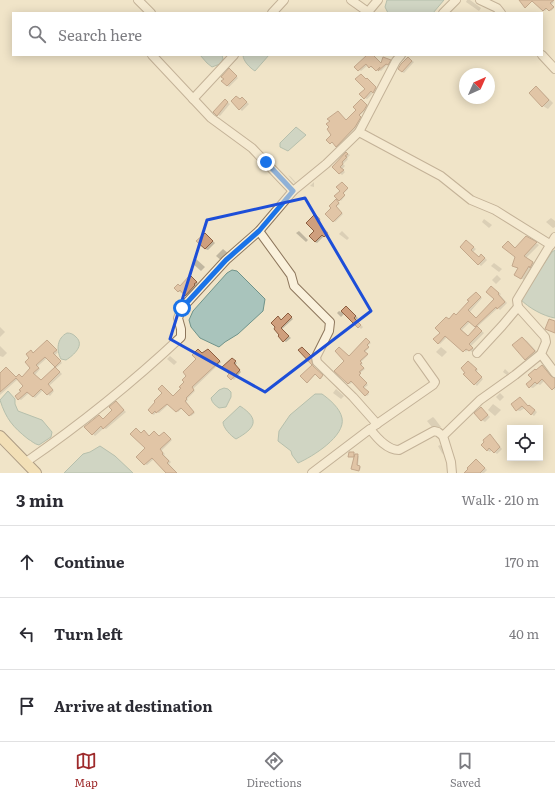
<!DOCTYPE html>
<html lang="en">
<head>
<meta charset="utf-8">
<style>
  body { margin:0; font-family:Literata,serif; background:#f2f2f3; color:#2b2b33 }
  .controls { position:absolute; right:12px; bottom:12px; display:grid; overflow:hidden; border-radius:0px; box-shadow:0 2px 10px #0003 }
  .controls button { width:36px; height:36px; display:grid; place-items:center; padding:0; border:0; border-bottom:1px solid #e1e1e2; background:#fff; color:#2b2b33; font:20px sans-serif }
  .compass { position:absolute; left:459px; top:68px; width:36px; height:36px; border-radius:50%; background:#fff; box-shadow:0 2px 10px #0003; rotate:45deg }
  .stop { position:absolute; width:12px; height:12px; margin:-9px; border:3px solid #1a73e8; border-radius:50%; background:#fff }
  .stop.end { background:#1a73e8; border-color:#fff; box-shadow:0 1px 4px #0008 }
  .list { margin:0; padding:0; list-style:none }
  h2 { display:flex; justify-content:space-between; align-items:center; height:52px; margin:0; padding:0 16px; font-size:17px }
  h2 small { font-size:13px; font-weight:400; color:#7c7c81 }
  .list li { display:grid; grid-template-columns:26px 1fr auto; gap:12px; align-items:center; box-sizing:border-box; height:72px; padding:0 16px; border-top:1px solid #e1e1e2 }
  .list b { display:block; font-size:15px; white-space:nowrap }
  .list em { font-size:13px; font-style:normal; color:#7c7c81 }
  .icon { flex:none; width:22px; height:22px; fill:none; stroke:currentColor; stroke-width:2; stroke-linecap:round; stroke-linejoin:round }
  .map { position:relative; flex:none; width:555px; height:473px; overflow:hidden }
  .search { position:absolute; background:#fff; box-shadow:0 2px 10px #0003; left:12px; right:12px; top:12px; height:44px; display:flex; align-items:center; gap:10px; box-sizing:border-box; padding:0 14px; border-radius:0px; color:#7c7c81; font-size:15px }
  .sheet { height:268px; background:#fff }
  nav { display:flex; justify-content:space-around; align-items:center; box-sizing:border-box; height:56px; border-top:1px solid #e1e1e2; background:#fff; font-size:11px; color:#7c7c81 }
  nav a { display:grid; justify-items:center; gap:2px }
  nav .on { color:#9e2a2b }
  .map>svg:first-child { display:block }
</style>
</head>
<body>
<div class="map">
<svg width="555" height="473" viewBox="0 0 555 473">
  <rect width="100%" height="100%" fill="#f0e4c8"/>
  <g fill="#a9c4bc" stroke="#6f938a">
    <path d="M 387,0 L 444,0 L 433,13 L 388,13 L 385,7 Z"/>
    <path d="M 200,55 L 222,55 L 223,59 L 220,64 L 212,67 L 207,63 Z"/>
    <path d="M 243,55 L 269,55 L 255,71 C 250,68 243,61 243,55 Z"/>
    <path d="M 296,127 L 306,135 L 288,151 L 280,147 L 280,143 Z"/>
    <path d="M 555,250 L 555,318 C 543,316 529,308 520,299 L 552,252 Z"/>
    <path d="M 232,270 L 237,271 L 265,299 L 263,311 L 238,334 L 225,342 L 219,347 L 200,338 L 191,327 L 189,320 L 193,311 L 227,273 Z"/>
    <path d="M 67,333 C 71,333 73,334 76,337 C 85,345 74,355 66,360 L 61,359 C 56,350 57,338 67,333 Z"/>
    <path d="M 224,388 L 228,389 L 231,392 L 231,397 L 226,407 L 219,408 C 215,405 212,403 211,398 L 219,390 Z"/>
    <path d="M 8,391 L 15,399 L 15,404 L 18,411 L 42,420 L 52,432 L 51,437 L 39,445 C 34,444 32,441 28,439 C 13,427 6,419 0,400 Z"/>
    <path d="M 315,394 L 322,394 C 329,399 340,408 342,418 C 346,436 312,457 298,463 L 292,455 L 291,451 L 278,441 L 279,431 L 290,415 Z"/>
    <path d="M 240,406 C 260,419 256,428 236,439 C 231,436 223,428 223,422 Z"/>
    <path d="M 100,446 L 115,456 L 133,473 L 64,473 L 83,454 L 90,452 Z"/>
  </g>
  <g fill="#0003" fill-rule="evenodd">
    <path d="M 467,0 L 470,0 L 481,8 L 479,11 L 466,2 Z"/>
    <path d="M 532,0 L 552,0 L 554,2 L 551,5 L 554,8 L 551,11 L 548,8 L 545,11 Z"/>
    <path d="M 367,55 L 373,55 L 382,64 L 390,61 L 392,62 L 390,65 L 388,64 L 381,71 L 379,70 L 378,71 L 373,67 L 372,68 L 368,65 L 361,71 L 356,67 L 367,56 Z"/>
    <path d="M 408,58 L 414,62 L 404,73 L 402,72 Z"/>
    <path d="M 231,71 L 238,78 L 229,87 L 223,81 Z"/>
    <path d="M 367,79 L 378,89 L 376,93 L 374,92 L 367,99 L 365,98 Z"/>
    <path d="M 536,87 L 540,90 L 553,103 L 548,109 L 543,106 L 530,93 Z"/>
    <path d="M 242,98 L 249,104 L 242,111 L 232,101 L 240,100 Z"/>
    <path d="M 362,101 L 367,106 L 365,111 L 359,116 L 361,118 L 356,128 L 338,146 L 333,142 L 330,143 L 347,121 L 357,110 Z"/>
    <path d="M 227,102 L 230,104 L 220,116 L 218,115 Z"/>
    <path d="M 347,153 L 350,155 L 347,158 L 348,159 L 343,164 L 345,166 L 342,169 L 345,172 L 342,175 L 333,167 Z"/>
    <path d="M 288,175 L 291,177 L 297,184 L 294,182 Z"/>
    <path d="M 314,182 L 314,187 L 310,186 Z"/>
    <path d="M 343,184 L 348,189 L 343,194 L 345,196 L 341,201 L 340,200 Z"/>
    <path d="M 337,201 L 340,204 L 336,207 L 343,214 L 335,222 L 327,214 Z"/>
    <path d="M 317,216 L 321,220 L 318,223 L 330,235 L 327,238 L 324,236 L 317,243 L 315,242 Z"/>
    <path d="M 551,218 L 555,221 L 555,227 L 553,228 L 546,222 Z"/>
    <path d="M 484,219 L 492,225 L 489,228 L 482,222 Z"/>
    <path d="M 299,231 L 308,240 L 306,242 L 296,233 Z"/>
    <path d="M 342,231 L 349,238 L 347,240 L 339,234 Z"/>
    <path d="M 205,234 L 215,243 L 208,250 L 205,249 Z"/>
    <path d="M 526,237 L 539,245 L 526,258 L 536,264 L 533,268 L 532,267 L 524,280 L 516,275 L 519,268 L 509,242 L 516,249 Z"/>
    <path d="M 466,241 L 476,249 L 473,252 L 479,258 L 482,255 L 487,260 L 481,266 L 461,247 Z"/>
    <path d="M 223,249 L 229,254 L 222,261 L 216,256 Z"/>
    <path d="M 196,259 L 205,267 L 201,271 L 192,263 Z"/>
    <path d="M 494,263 L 502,269 L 499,272 L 491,266 Z"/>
    <path d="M 497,275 L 501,279 L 496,284 L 492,280 Z"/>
    <path d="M 191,277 L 198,283 L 196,286 L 197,287 L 188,297 L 182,292 L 181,293 L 178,291 L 180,286 Z"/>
    <path d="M 491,287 L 501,294 L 500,295 L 507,303 L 500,310 L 498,308 L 477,327 L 470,322 L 462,330 L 469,337 L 479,329 L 484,333 L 471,346 L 474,349 L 472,352 L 468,349 L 466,352 L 447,337 L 440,344 L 438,343 L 441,333 L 449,320 L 457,316 L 477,293 L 482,298 L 470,312 L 477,319 L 496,299 Z"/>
    <path d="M 346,307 L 358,318 L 356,320 L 363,327 L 361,329 L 345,313 L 341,317 L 337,313 L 339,311 L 341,312 Z"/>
    <path d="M 290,316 L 293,319 L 282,329 L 291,338 L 286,342 L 284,341 L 278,317 L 282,320 Z"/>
    <path d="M 0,327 L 5,332 L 0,337 Z"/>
    <path d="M 522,338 L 527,341 L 539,354 L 531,362 L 526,359 Z"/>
    <path d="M 367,340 L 371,343 L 367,346 L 369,348 L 365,352 L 368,355 L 361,362 L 363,364 L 361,365 L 365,369 L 360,373 L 361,374 L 359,376 L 368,385 L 364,388 L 369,394 L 367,396 L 353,382 L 350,384 L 349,384 L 335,371 Z"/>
    <path d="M 47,341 L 58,352 L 55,355 L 62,363 L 56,368 L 62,374 L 49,386 L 54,391 L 50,396 L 43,390 L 35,398 L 29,393 L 21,400 L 19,399 L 25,386 L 18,379 L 0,395 L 0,374 L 6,368 L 16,378 L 22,377 L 32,368 L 31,351 L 34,354 ZM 47,358 L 56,367 L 41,381 L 35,375 L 40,369 L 38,366 Z"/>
    <path d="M 0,346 L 7,353 L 3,357 L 0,356 Z"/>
    <path d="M 441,347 L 447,352 L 442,357 L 436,352 Z"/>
    <path d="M 208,350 L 221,362 L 193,389 L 195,391 L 187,399 L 188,400 L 186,402 L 195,413 L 191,416 L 182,408 L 178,412 L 169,404 L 159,413 L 156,412 L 154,415 L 152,414 L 149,410 L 173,397 L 182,388 L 203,354 Z"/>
    <path d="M 170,356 L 177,362 L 174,365 L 167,359 Z"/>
    <path d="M 234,360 L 237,363 L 235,365 L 241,372 L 234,380 L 229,376 Z"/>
    <path d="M 471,363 L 478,370 L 476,372 L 483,379 L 477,386 L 475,384 Z"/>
    <path d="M 313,366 L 323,376 L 321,379 L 316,374 L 308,382 L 307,382 Z"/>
    <path d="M 542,366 L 545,368 L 553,378 L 555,379 L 555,390 L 545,380 L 540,385 L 538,384 L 533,388 L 530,387 L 537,371 Z"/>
    <path d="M 505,369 L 509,373 L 507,375 L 503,372 Z"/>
    <path d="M 336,389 L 344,396 L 341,399 L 333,393 Z"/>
    <path d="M 500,393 L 504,397 L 500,401 L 496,397 Z"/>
    <path d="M 520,398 L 529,407 L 532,408 L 537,412 L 534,416 L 525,408 L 520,411 L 517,410 Z"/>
    <path d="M 116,402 L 126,412 L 106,429 L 104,428 L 95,436 L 93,434 L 99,416 L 104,420 L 114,410 Z"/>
    <path d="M 493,404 L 501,410 L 495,416 L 488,410 Z"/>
    <path d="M 481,408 L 490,417 L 485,422 L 482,420 Z"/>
    <path d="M 433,417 L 435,419 L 441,427 L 434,428 L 431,426 L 427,421 Z"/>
    <path d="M 146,433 L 150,437 L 160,437 L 166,434 L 172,440 L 161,451 L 165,454 L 164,455 L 171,462 L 169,464 L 177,473 L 168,473 L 154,459 L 147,465 L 145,464 L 146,448 L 141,434 Z"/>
    <path d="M 490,435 L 502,449 L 497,454 L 492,450 L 490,452 L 487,450 Z"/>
    <path d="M 440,445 L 442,447 L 444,455 L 442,453 L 438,446 Z"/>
    <path d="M 354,453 L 355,455 L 359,456 L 358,466 L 361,467 L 360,470 L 354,469 L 355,457 L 350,457 Z"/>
    <path d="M 479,462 L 487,470 L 484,473 L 473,473 Z"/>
  </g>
  <g fill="#cf9f7d" stroke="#8d5f41" fill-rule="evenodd">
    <path d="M 519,0 L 554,0 L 550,3 L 554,7 L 549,11 L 546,8 L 543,11 L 532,1 L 525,8 Z"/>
    <path d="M 367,55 L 373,55 L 381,63 L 383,57 L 391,60 L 388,65 L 386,64 L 378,71 L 380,67 L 376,71 L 371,66 L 369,68 L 366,64 L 358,71 L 354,67 Z"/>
    <path d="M 408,57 L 412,61 L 402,72 L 398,69 L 401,64 Z"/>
    <path d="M 229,68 L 237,76 L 227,86 L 221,81 L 224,79 L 221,77 Z"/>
    <path d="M 361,74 L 366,79 L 367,78 L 376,87 L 373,93 L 371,91 L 364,99 L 359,94 L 365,89 L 355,79 Z"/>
    <path d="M 536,86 L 549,100 L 542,107 L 529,93 Z"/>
    <path d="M 236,96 L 240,99 L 242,97 L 247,102 L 239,110 L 231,101 Z"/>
    <path d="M 225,99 L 228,102 L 217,116 L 213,112 Z"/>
    <path d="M 361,99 L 367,105 L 364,110 L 359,115 L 361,117 L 355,127 L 336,147 L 332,142 L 330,144 L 326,140 L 331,135 L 327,129 L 329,127 L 326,124 L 330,121 L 327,119 L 338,111 L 346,120 L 356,110 L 353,107 Z"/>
    <path d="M 346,152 L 348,154 L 345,156 L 347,157 L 342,162 L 343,164 L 340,167 L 344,170 L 339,174 L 332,167 Z"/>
    <path d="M 342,182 L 348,188 L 343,193 L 345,195 L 339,201 L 334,196 L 340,191 L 336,187 Z"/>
    <path d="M 336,199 L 339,203 L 336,206 L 342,213 L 333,222 L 325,214 L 331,208 L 329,206 Z"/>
    <path d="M 315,214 L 320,219 L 317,221 L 328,233 L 324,237 L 322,235 L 315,242 L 309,236 L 314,231 L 306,223 Z"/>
    <path d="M 205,233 L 213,241 L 205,249 L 196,241 Z"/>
    <path d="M 526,236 L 537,242 L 524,256 L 533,262 L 530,268 L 529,266 L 521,279 L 514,275 L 518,268 L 512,266 L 515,257 L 502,247 L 508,241 L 515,248 Z"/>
    <path d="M 466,240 L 474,247 L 471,250 L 479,257 L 481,254 L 485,258 L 478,265 L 460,247 Z"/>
    <path d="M 190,275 L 197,282 L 194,284 L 195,285 L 185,296 L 180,290 L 178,292 L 174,288 L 178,284 L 180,286 Z"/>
    <path d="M 491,286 L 499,293 L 498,294 L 505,302 L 497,309 L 496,307 L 475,327 L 468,321 L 460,329 L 468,336 L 477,326 L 482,331 L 469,344 L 473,348 L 469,351 L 466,349 L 463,352 L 445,336 L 438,344 L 433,339 L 440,333 L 435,328 L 446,317 L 449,319 L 454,313 L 456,315 L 469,301 L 467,300 L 476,292 L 481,297 L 468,310 L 476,318 L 494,299 L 486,292 Z"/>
    <path d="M 346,306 L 356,316 L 354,318 L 361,325 L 358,328 L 341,311 Z"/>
    <path d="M 288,313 L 292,317 L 281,328 L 289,336 L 283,342 L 278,336 L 279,335 L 274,329 L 275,327 L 271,323 L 278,316 L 281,320 Z"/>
    <path d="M 549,319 L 555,321 L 555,333 L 545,329 Z"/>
    <path d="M 522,337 L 535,351 L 525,360 L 512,345 Z"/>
    <path d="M 366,338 L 370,342 L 367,345 L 369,347 L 364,351 L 368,354 L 360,361 L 362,363 L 360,364 L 364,368 L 359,372 L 361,373 L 359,375 L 367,383 L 363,387 L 369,392 L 365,396 L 351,381 L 348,384 L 334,371 L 344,361 L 335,351 L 339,347 L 349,356 Z"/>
    <path d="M 47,340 L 57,350 L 53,353 L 61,361 L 55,367 L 60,372 L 48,384 L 53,390 L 47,395 L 41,389 L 33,397 L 27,392 L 18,400 L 15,396 L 21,391 L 19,390 L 23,386 L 16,378 L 0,392 L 0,373 L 6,367 L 16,377 L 19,374 L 22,377 L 30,368 L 25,362 L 29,358 L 26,354 L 31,350 L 33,353 ZM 45,357 L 55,367 L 41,380 L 33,373 L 39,368 L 36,365 Z"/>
    <path d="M 302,347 L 311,356 L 313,366 L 323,375 L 320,379 L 315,374 L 307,383 L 300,376 L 312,365 L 298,350 Z"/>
    <path d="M 198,349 L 202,353 L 208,349 L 220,361 L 192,387 L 194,390 L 186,398 L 187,399 L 185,401 L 194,412 L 189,416 L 181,408 L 176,412 L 167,404 L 156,413 L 155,411 L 152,414 L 148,410 L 155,402 L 154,401 L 162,393 L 158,389 L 162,385 L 173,396 L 181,388 L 179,387 L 184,382 L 182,380 L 186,376 L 183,372 L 196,359 L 192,355 Z"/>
    <path d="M 232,358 L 236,361 L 234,363 L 240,370 L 231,380 L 227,376 L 229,374 L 222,367 Z"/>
    <path d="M 468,361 L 477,369 L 475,370 L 482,377 L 474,385 L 463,374 L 465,373 L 461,368 Z"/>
    <path d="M 542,365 L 551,376 L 555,378 L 555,387 L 552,390 L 542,379 L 537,384 L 535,382 L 529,388 L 526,384 L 532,379 L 528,375 L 535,369 L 536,370 Z"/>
    <path d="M 520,397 L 528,406 L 529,405 L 535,410 L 531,415 L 522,406 L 516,411 L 511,404 Z"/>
    <path d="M 116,401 L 124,410 L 103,429 L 101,426 L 92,435 L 84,427 L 99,415 L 103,419 L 112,410 L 109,407 Z"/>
    <path d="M 481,407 L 488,415 L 481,421 L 474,413 Z"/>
    <path d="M 136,428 L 141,433 L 144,430 L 149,436 L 154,431 L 159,436 L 164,432 L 171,439 L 160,449 L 163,453 L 162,454 L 169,461 L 167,463 L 177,473 L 166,473 L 152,458 L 144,465 L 136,457 L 145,448 L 130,434 Z"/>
    <path d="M 490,434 L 500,447 L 494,453 L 489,448 L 487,451 L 481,445 L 484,442 L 483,440 Z"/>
    <path d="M 349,452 L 354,452 L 354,457 L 355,454 L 358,454 L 357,465 L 360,466 L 359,471 L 351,469 L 354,457 L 348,457 Z"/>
    <path d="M 476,459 L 485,468 L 480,473 L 464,473 L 468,469 L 467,468 Z"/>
  </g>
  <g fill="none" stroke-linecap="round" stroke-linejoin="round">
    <defs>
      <g id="minor">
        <path d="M 138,0 L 151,13"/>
        <path d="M 351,0 L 368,12 L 378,0"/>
        <path d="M 480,0 L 497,8 L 501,13"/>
        <path d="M 272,13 L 284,0"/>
        <path d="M 443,13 L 456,0"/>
        <path d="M 401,55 L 396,61 L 359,132 L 441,176 L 471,200 L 495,210 L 551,245"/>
        <path d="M 542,55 L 555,69"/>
        <path d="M 193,99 L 234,55"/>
        <path d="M 293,191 L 326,164 L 359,132"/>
        <path d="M 259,231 L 291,275 L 294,286 L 330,322 L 329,331 L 316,357 L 317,362 L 353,397 L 377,424"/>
        <path d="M 555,237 L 517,300 L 518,307 L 545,337 L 546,342 L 541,354 L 555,373"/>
        <path d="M 477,353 L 502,326 L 518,307"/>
        <path d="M 374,426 L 433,385 L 435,382 L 418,358"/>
        <path d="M 26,462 C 81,424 133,382 181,337 L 181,329 L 178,318 L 182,308 L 226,260 L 259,231 L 293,191 L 252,148 L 211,118 L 152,55"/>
        <path d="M 312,473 L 370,429 C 377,438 387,450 399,450 L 434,431 L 438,432 L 443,436"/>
        <path d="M 452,473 L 451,462 L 443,436 L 480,400 L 515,375 L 541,354"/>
      </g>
      <path id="major" d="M 0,436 L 36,473"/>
    </defs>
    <use href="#minor" stroke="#8d765c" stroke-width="10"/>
    <use href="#major" stroke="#5b4430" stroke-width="12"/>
    <use href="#minor" stroke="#faf1dc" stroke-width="8"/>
    <use href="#major" stroke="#f3d9a0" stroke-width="10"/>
  </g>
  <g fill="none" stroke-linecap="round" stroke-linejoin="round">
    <path stroke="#1a73e8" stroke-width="5" d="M 182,308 L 226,260 L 259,231 L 293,191 L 266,162"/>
  </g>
  <path d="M0 0H555V473H0ZM 305,198 L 371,311 L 265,392 L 170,339 L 207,220 Z" fill="#f0e4c8" fill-opacity=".55" fill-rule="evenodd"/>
  <path fill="none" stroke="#1d4ed8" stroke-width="3" stroke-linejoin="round" d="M 305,198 L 371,311 L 265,392 L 170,339 L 207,220 Z"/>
</svg>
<div class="controls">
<button><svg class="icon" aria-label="locate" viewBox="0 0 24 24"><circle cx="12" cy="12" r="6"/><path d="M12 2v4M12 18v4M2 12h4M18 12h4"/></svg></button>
</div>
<svg class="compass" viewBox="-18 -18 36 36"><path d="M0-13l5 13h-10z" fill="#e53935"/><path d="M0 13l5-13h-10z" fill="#7c7c81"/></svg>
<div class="stop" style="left:182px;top:308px"></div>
<div class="stop end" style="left:266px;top:162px"></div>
<div class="search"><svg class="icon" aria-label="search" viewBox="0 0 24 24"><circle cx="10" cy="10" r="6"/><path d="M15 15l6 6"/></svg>Search here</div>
</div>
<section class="sheet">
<h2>3 min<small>Walk · 210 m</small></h2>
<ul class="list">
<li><svg class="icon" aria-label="ahead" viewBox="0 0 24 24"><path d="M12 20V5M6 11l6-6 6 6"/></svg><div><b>Continue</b></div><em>170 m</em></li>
<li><svg class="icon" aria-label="left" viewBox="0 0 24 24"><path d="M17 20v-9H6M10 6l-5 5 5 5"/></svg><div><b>Turn left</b></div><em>40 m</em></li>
<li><svg class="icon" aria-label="arrive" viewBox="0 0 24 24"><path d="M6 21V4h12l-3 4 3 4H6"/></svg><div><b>Arrive at destination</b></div></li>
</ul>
</section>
<nav>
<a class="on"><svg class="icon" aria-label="map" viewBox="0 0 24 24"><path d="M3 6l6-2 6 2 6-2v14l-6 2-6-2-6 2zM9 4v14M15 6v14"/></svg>Map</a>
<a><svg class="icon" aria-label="directions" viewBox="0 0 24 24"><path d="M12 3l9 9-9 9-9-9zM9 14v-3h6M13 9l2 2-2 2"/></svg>Directions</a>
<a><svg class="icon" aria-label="saved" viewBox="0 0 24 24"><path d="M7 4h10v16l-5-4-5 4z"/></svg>Saved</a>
</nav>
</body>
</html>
